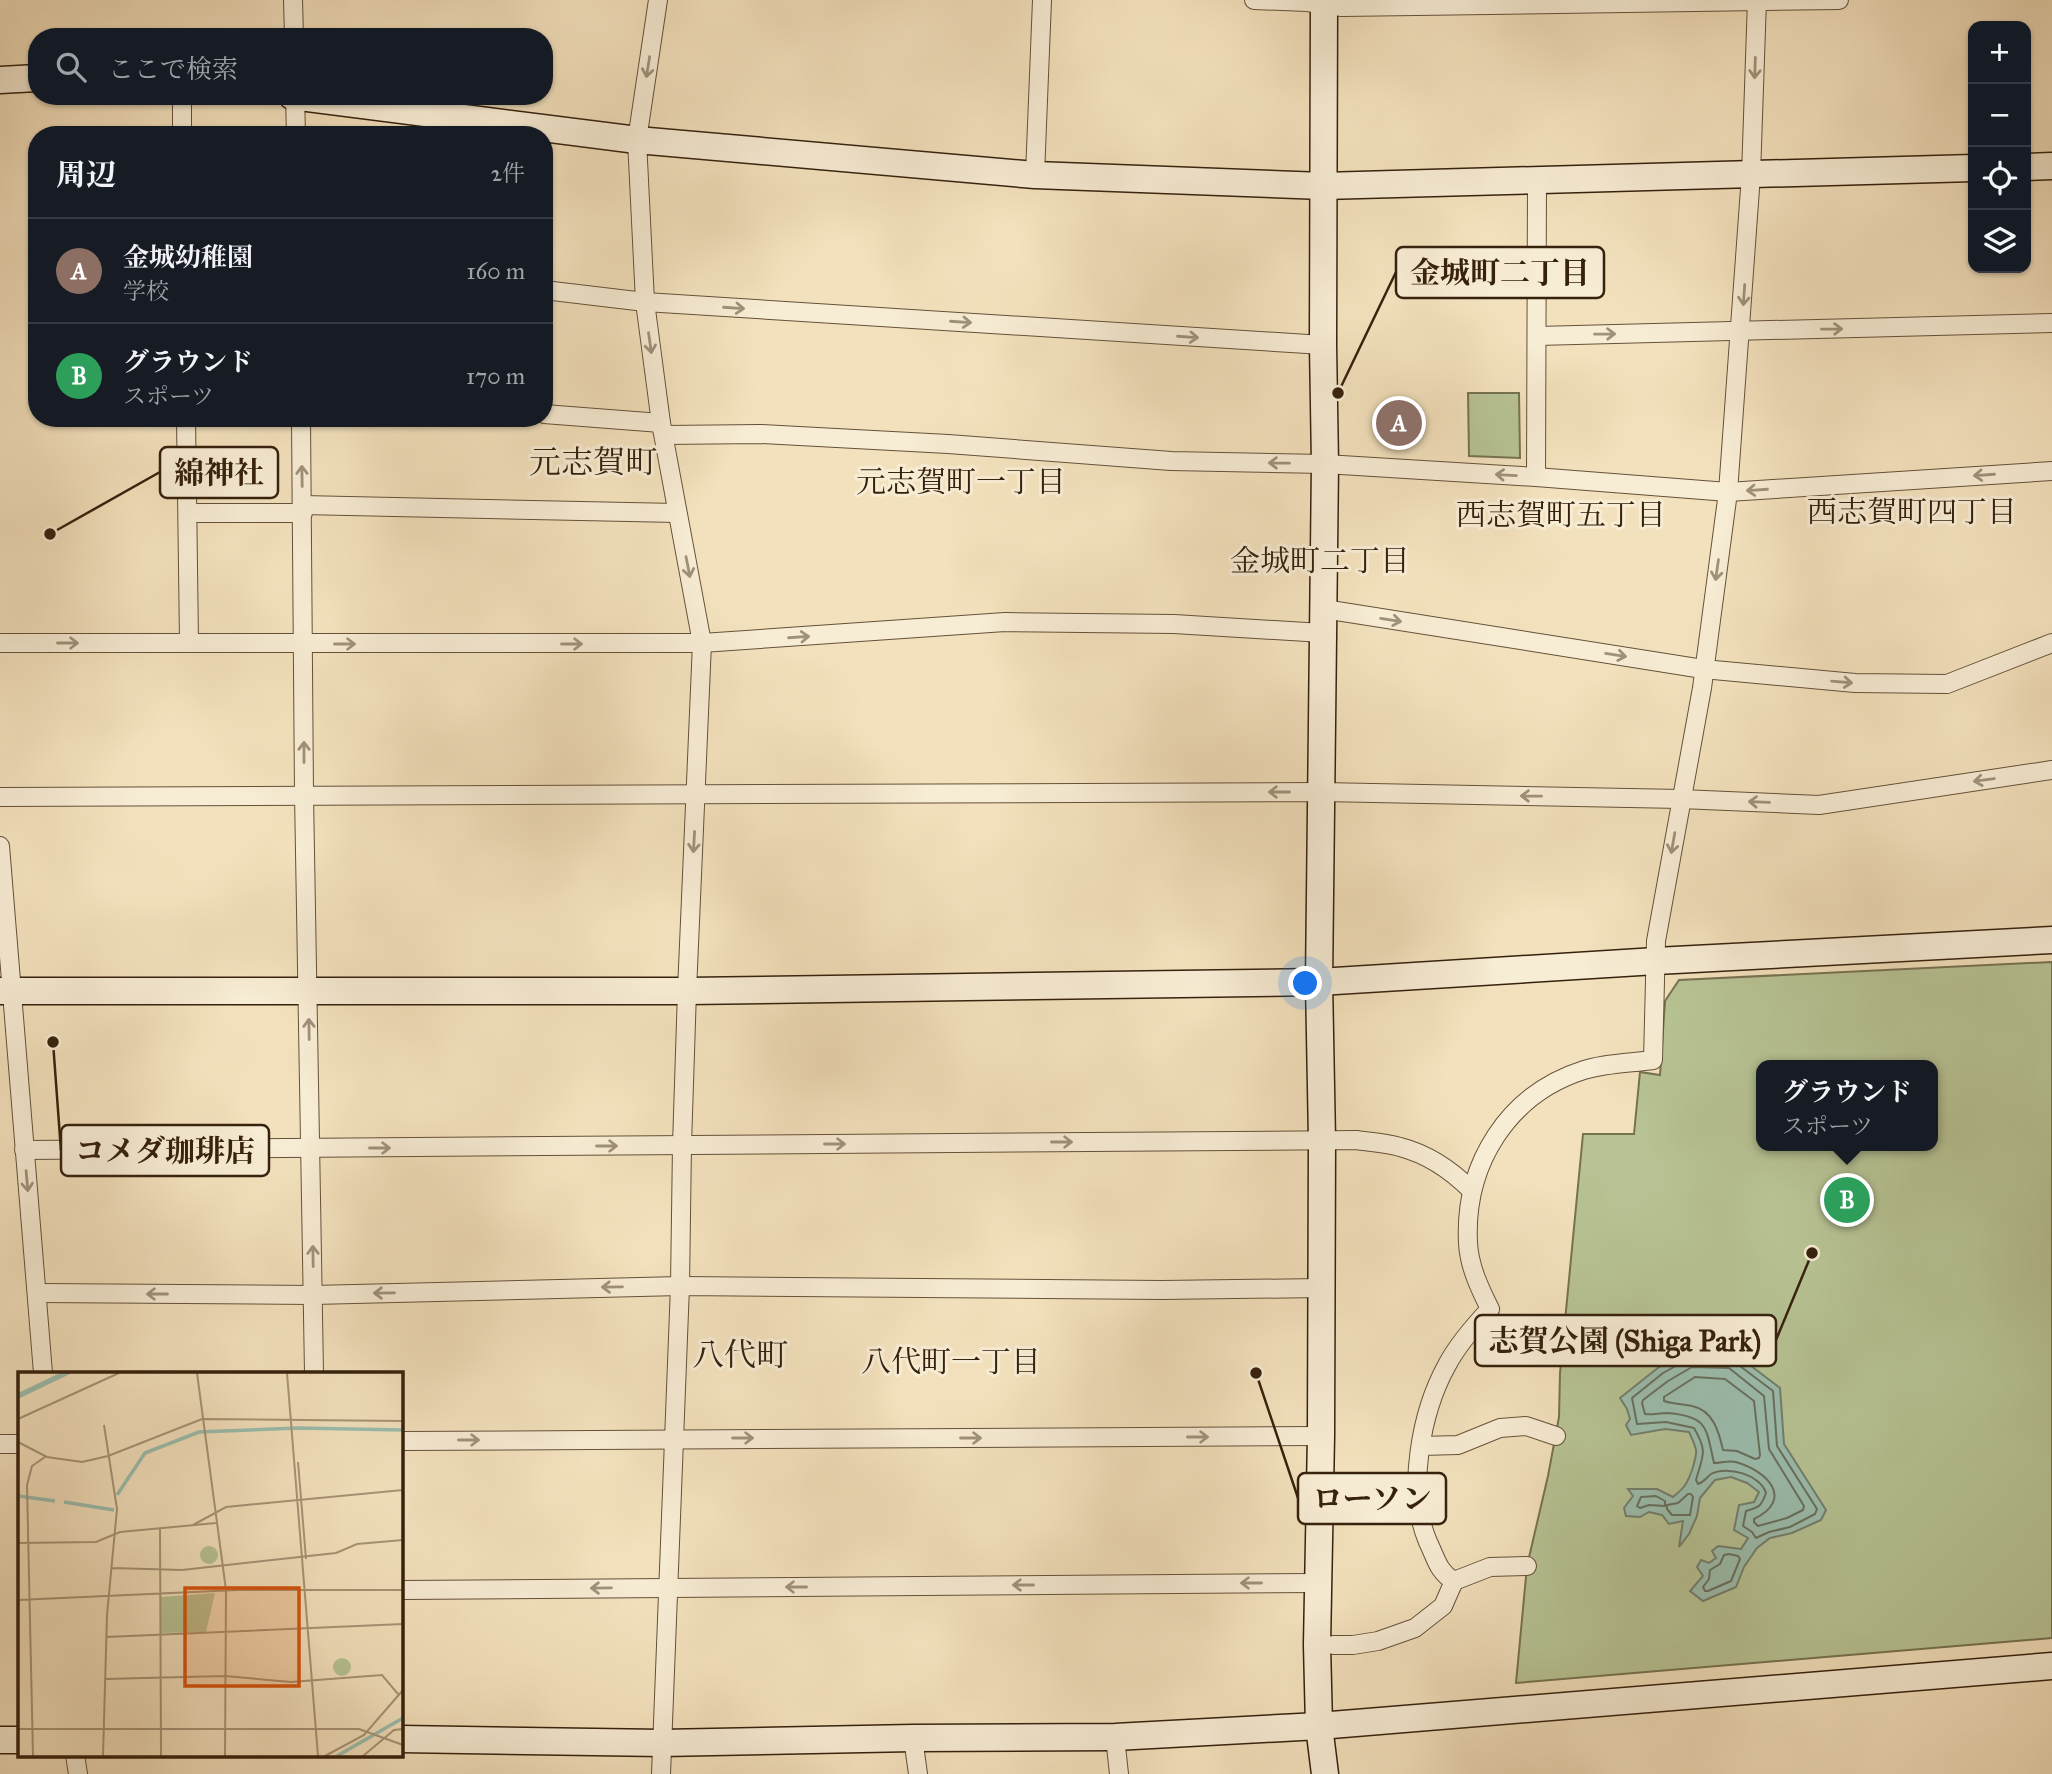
<!DOCTYPE html>
<html lang="ja">
<head>
<meta charset="utf-8">
<style>
  body { margin:0; font-family:"IM FELL Great Primer","Noto Serif JP",serif; background:#242831; color:#f1f3f6 }
  .controls { position:absolute; right:21px; top:21px; display:grid; overflow:hidden; border-radius:14px; box-shadow:0 2px 5px #0004 }
  .controls button { width:63px; height:63px; display:grid; place-items:center; padding:0; border:0; border-bottom:2px solid #363941; background:#171b24; color:#f1f3f6; font:35px sans-serif }
  .you { position:absolute; left:1306px; top:984px; width:24px; height:24px; margin:-18px; border:5px solid #fff; border-radius:50%; background:#1a73e8; box-shadow:0 0 0 10px #1a73e833 }
  .badge { display:grid; place-items:center; width:46px; height:46px; border-radius:50%; background:#2563eb; color:#fff; font-size:23px; font-weight:700 }
  .pin { position:absolute; translate:-50% -50%; border:4px solid #fff; box-shadow:0 2px 7px #0006 }
  .popup { position:absolute; left:1756px; top:1060px; width:182px; height:91px; box-sizing:border-box; display:grid; place-content:center; border-radius:14px; background:#171b24; filter:drop-shadow(0 2px 5px #0005); font-size:23px; white-space:nowrap; color:#9ea1a6 }
  .popup b { font-size:26px; color:#f1f3f6 }
  .popup::after { content:''; position:absolute; left:50%; top:100%; margin-left:-14px; border:14px solid transparent; border-top-color:#171b24 }
  .list { margin:0; padding:0; list-style:none }
  h2 { display:flex; justify-content:space-between; align-items:center; height:91px; margin:0; padding:0 28px; font-size:30px }
  h2 small { font-size:23px; font-weight:400; color:#9ea1a6 }
  .list li { display:grid; grid-template-columns:46px 1fr auto; gap:21px; align-items:center; box-sizing:border-box; height:105px; padding:0 28px; border-top:2px solid #363941 }
  .list b { display:block; font-size:26px; white-space:nowrap }
  .list p { margin:0; font-size:23px; white-space:nowrap; color:#9ea1a6 }
  .list em { font-size:23px; font-style:normal; color:#9ea1a6 }
  .icon { flex:none; width:38px; height:38px; fill:none; stroke:currentColor; stroke-width:2; stroke-linecap:round; stroke-linejoin:round }
  .map { position:relative; flex:none; width:2052px; height:1774px; overflow:hidden }
  .search { position:absolute; background:#171b24; box-shadow:0 2px 5px #0004; left:28px; top:28px; width:525px; height:77px; display:flex; align-items:center; gap:18px; box-sizing:border-box; padding:0 24px; border-radius:28px; color:#9ea1a6; font-size:26px }
  .panel { position:absolute; background:#171b24; box-shadow:0 2px 5px #0004; left:28px; top:126px; width:525px; height:301px; border-radius:28px }
  .map>svg:first-child { display:block }
</style>
</head>
<body>
<div class="map">
<svg width="2052" height="1774" viewBox="0 0 2052 1774">
  <rect width="100%" height="100%" fill="#f3e1bd"/>
  <filter id="stains"><feTurbulence type="fractalNoise" baseFrequency=".00286" numOctaves="4"/><feColorMatrix values="0 0 0 0 .2 0 0 0 0 .09 0 0 0 0 .02 0 0 0 .5 -.17"/></filter>
  <radialGradient id="worn" r=".72"><stop offset=".6" stop-color="#630" stop-opacity="0"/><stop offset="1" stop-color="#630" stop-opacity=".3"/></radialGradient>
  <g fill="#b7c394" stroke="#767250" stroke-width="2" fill-rule="evenodd">
    <path d="M 1468,393 L 1519,393 L 1520,458 L 1469,456 Z"/>
    <path d="M 2052,962 L 2052,1638 L 1516,1683 L 1527,1566 L 1548,1476 L 1559,1417 L 1560,1373 L 1583,1134 L 1634,1134 L 1640,1072 L 1660,1075 L 1665,1001 L 1679,980 ZM 1761,1065 L 1933,1065 L 1933,1146 L 1761,1146 Z"/>
  </g>
  <path fill="#9bbeae" stroke="#737f6e" stroke-width="2" d="M 1688,1351 L 1734,1353 L 1780,1388 L 1784,1444 L 1826,1510 L 1821,1520 L 1792,1533 L 1770,1538 L 1757,1548 L 1744,1567 L 1736,1587 L 1703,1601 L 1690,1591 L 1703,1576 L 1697,1567 L 1701,1560 L 1709,1563 L 1716,1558 L 1712,1551 L 1718,1546 L 1741,1549 L 1748,1538 L 1734,1530 L 1739,1505 L 1754,1502 L 1759,1492 L 1747,1483 L 1731,1477 L 1715,1480 L 1700,1498 L 1697,1516 L 1689,1534 L 1679,1547 L 1683,1521 L 1669,1524 L 1662,1515 L 1649,1512 L 1640,1517 L 1626,1516 L 1624,1508 L 1633,1496 L 1628,1489 L 1657,1489 L 1673,1497 C 1685,1487 1687,1484 1692,1470 C 1698,1451 1698,1451 1689,1432 L 1665,1429 L 1631,1435 L 1626,1425 L 1630,1419 L 1627,1409 L 1620,1398 L 1659,1367 Z"/>
  <g fill="none" stroke-linecap="round" stroke-linejoin="round">
    <g stroke="#68705e" stroke-width="2">
      <path d="M 1690,1358 L 1732,1360 L 1773,1391 L 1777,1446 L 1817,1509 L 1815,1514 L 1790,1527 L 1769,1532 L 1756,1538 L 1752,1532 L 1743,1526 L 1746,1511 C 1759,1507 1761,1507 1766,1493 C 1761,1475 1727,1465 1711,1474 C 1706,1478 1704,1482 1698,1484 L 1696,1480 C 1703,1455 1708,1452 1694,1428 L 1666,1422 L 1637,1424 L 1632,1398 L 1663,1373 Z"/>
      <path d="M 1692,1367 L 1729,1368 L 1764,1396 L 1769,1449 L 1804,1506 L 1803,1510 L 1787,1518 L 1758,1526 L 1754,1522 L 1754,1519 C 1795,1499 1767,1471 1736,1462 C 1729,1460 1721,1463 1714,1463 C 1706,1429 1709,1416 1667,1413 C 1659,1413 1652,1415 1645,1414 L 1642,1403 L 1643,1400 L 1668,1381 Z"/>
      <path d="M 1695,1377 L 1725,1379 L 1754,1401 L 1760,1455 L 1759,1458 L 1755,1459 L 1737,1451 L 1723,1450 C 1719,1432 1713,1410 1692,1406 C 1683,1404 1673,1404 1664,1401 L 1664,1397 Z"/>
      <path d="M 1688,1494 L 1691,1494 L 1693,1497 L 1690,1515 L 1672,1515 L 1667,1509 L 1667,1505 L 1678,1503 Z"/>
      <path d="M 1656,1496 L 1665,1501 L 1665,1506 L 1649,1505 L 1640,1508 L 1637,1506 L 1641,1497 Z"/>
      <path d="M 1729,1554 L 1738,1556 L 1740,1559 L 1731,1581 L 1708,1591 L 1705,1591 L 1703,1587 L 1709,1579 L 1710,1570 L 1720,1564 L 1724,1555 Z"/>
    </g>
    <defs>
      <g id="street">
        <path d="M 293,0 L 294,37"/>
        <path d="M 658,0 L 637,140 L 645,302 L 661,423 L 702,643 L 687,991 L 682,1145 L 680,1286 L 661,1774"/>
        <path d="M 1254,0 L 1307,2 L 1342,7 L 1839,0"/>
        <path d="M 182,96 L 182,135"/>
        <path d="M 295,96 L 296,135"/>
        <path d="M 1035,175 L 1042,0"/>
        <path d="M 544,290 L 645,302 L 1323,345"/>
        <path d="M 1537,336 L 2052,323"/>
        <path d="M 544,414 L 661,423"/>
        <path d="M 186,418 L 189,642"/>
        <path d="M 301,418 L 304,794 L 314,1373"/>
        <path d="M 664,435 L 761,434 L 948,444 L 1171,461 L 1325,464 L 1536,477 L 1728,492 L 2052,471"/>
        <path d="M 1536,477 L 1537,180"/>
        <path d="M 302,505 L 677,513"/>
        <path d="M 188,513 L 303,513"/>
        <path d="M 1324,609 L 1703,669 L 1855,683 L 1947,684 L 2052,643"/>
        <path d="M 0,643 L 702,643 L 1005,622 L 1174,624 L 1323,633"/>
        <path d="M 0,797 L 1322,792 L 1681,799 L 1819,805 L 2052,770"/>
        <path d="M 0,846 L 43,1373"/>
        <path d="M 24,1150 L 1356,1140 C 1370,1142 1386,1143 1400,1147 C 1427,1154 1452,1171 1471,1190"/>
        <path d="M 38,1293 L 313,1295 L 680,1286 L 1162,1290 L 1321,1288"/>
        <path d="M 401,1441 L 1321,1436"/>
        <path d="M 0,1444 L 19,1444"/>
        <path d="M 1421,1446 L 1458,1445 L 1500,1428 L 1526,1426 L 1556,1436"/>
        <path d="M 1454,1581 L 1490,1567 L 1527,1566"/>
        <path d="M 401,1590 L 1319,1583"/>
        <path d="M 1333,1645 L 1353,1645 L 1378,1641 L 1415,1628 L 1443,1606 L 1454,1581 C 1438,1572 1436,1558 1428,1542 C 1406,1491 1421,1412 1447,1365 C 1458,1344 1474,1326 1490,1309 C 1480,1289 1469,1266 1468,1243 C 1464,1164 1508,1094 1584,1070 C 1606,1063 1631,1063 1653,1060 L 1656,941 L 1702,688 L 1728,492 L 1751,175 L 1757,0"/>
        <path d="M 1115,1737 L 1119,1774"/>
        <path d="M 913,1738 L 918,1774"/>
        <path d="M 75,1755 L 78,1774"/>
      </g>
      <g id="secondary">
        <path d="M 1324,0 L 1323,345 L 1325,464 L 1319,982 L 1322,1140 L 1321,1436 L 1317,1645 L 1319,1726 L 1325,1774"/>
        <path d="M 0,80 L 37,78"/>
        <path d="M 292,96 L 637,140 L 1035,175 L 1323,186 L 1973,168"/>
        <path d="M 2026,167 L 2052,166"/>
        <path d="M 0,991 L 687,991 L 1319,982 L 1656,961 L 2052,940"/>
        <path d="M 401,1739 L 662,1743 L 913,1738 L 1115,1737 L 1319,1726 L 2052,1666"/>
        <path d="M 0,1740 L 19,1740"/>
      </g>
    </defs>
    <use href="#street" stroke="#655139" stroke-width="20"/>
    <use href="#secondary" stroke="#36210d" stroke-width="29"/>
    <use href="#street" stroke="#f7ecd4" stroke-width="18"/>
    <use href="#secondary" stroke="#f7ecd4" stroke-width="26"/>
  </g>
  <defs><path id="oneway-shaft" d="M-6 0H5M1.5-3L5.5 0L1.5 3" fill="none" stroke-width="1.6" stroke-linecap="round" stroke-linejoin="round" transform="scale(1.75)"/></defs>
  <g stroke="#a0917a">
    <use href="#oneway-shaft" transform="translate(648 67) rotate(99)"/>
    <use href="#oneway-shaft" transform="translate(1755 68) rotate(92)"/>
    <use href="#oneway-shaft" transform="translate(1744 295) rotate(94)"/>
    <use href="#oneway-shaft" transform="translate(734 308) rotate(4)"/>
    <use href="#oneway-shaft" transform="translate(961 322) rotate(4)"/>
    <use href="#oneway-shaft" transform="translate(1832 329) rotate(-1)"/>
    <use href="#oneway-shaft" transform="translate(1605 334) rotate(-1)"/>
    <use href="#oneway-shaft" transform="translate(1188 337) rotate(4)"/>
    <use href="#oneway-shaft" transform="translate(650 343) rotate(82)"/>
    <use href="#oneway-shaft" transform="translate(1279 463) rotate(-179)"/>
    <use href="#oneway-shaft" transform="translate(1506 475) rotate(-177)"/>
    <use href="#oneway-shaft" transform="translate(1984 475) rotate(176)"/>
    <use href="#oneway-shaft" transform="translate(302 476) rotate(-91)"/>
    <use href="#oneway-shaft" transform="translate(1757 490) rotate(176)"/>
    <use href="#oneway-shaft" transform="translate(688 567) rotate(79)"/>
    <use href="#oneway-shaft" transform="translate(1717 570) rotate(98)"/>
    <use href="#oneway-shaft" transform="translate(1391 620) rotate(9)"/>
    <use href="#oneway-shaft" transform="translate(799 637) rotate(-4)"/>
    <use href="#oneway-shaft" transform="translate(68 643)"/>
    <use href="#oneway-shaft" transform="translate(345 644)"/>
    <use href="#oneway-shaft" transform="translate(572 644)"/>
    <use href="#oneway-shaft" transform="translate(1616 655) rotate(9)"/>
    <use href="#oneway-shaft" transform="translate(1842 682) rotate(5)"/>
    <use href="#oneway-shaft" transform="translate(304 752) rotate(-90)"/>
    <use href="#oneway-shaft" transform="translate(1984 780) rotate(172)"/>
    <use href="#oneway-shaft" transform="translate(1279 792) rotate(180)"/>
    <use href="#oneway-shaft" transform="translate(1531 796) rotate(-179)"/>
    <use href="#oneway-shaft" transform="translate(1759 802) rotate(-178)"/>
    <use href="#oneway-shaft" transform="translate(694 842) rotate(93)"/>
    <use href="#oneway-shaft" transform="translate(1673 843) rotate(100)"/>
    <use href="#oneway-shaft" transform="translate(309 1029) rotate(-91)"/>
    <use href="#oneway-shaft" transform="translate(1062 1142)"/>
    <use href="#oneway-shaft" transform="translate(835 1144)"/>
    <use href="#oneway-shaft" transform="translate(607 1146)"/>
    <use href="#oneway-shaft" transform="translate(380 1148)"/>
    <use href="#oneway-shaft" transform="translate(27 1181) rotate(85)"/>
    <use href="#oneway-shaft" transform="translate(313 1256) rotate(-91)"/>
    <use href="#oneway-shaft" transform="translate(612 1287) rotate(179)"/>
    <use href="#oneway-shaft" transform="translate(384 1293) rotate(179)"/>
    <use href="#oneway-shaft" transform="translate(157 1294) rotate(-180)"/>
    <use href="#oneway-shaft" transform="translate(1198 1437)"/>
    <use href="#oneway-shaft" transform="translate(743 1438)"/>
    <use href="#oneway-shaft" transform="translate(971 1438)"/>
    <use href="#oneway-shaft" transform="translate(469 1440)"/>
    <use href="#oneway-shaft" transform="translate(1251 1583) rotate(180)"/>
    <use href="#oneway-shaft" transform="translate(1023 1585) rotate(180)"/>
    <use href="#oneway-shaft" transform="translate(796 1587) rotate(180)"/>
    <use href="#oneway-shaft" transform="translate(601 1588) rotate(179)"/>
  </g>
  <g text-anchor="middle" stroke-width="6" stroke-linejoin="round" paint-order="stroke">
    <g font-size="30" fill="#36210d" stroke="#f7ecd4">
      <text x="961" y="492">元志賀町一丁目</text>
      <text x="1912" y="522">西志賀町四丁目</text>
      <text x="1561" y="525">西志賀町五丁目</text>
      <text x="1320" y="571">金城町二丁目</text>
      <text x="951" y="1372">八代町一丁目</text>
    </g>
    <g font-size="32" fill="#36210d" stroke="#f7ecd4">
      <text x="593" y="473">元志賀町</text>
      <text x="740" y="1366">八代町</text>
    </g>
  </g>
  <g transform="translate(18 1372)">
    <rect width="385" height="385" fill="#f3e1bd"/>
    <path d="M182 183a9 9 0 1 1 18 0a9 9 0 1 1-18 0ZM 197,221 L 188,260 L 142,261 L 143,225 ZM315 295a9 9 0 1 1 18 0a9 9 0 1 1-18 0Z" fill="#b7c394"/>
    <path d="M 42,1 L 54,1 L 0,27 L 0,21 Z" fill="#9bbeae"/>
    <path fill="none" stroke="#9bbeae" stroke-width="3.5" d="M 99,123 L 127,81 L 181,60 L 280,56 L 385,58M 0,124 L 37,129M 46,130 L 96,138M 319,384 L 385,346"/>
    <path fill="none" stroke="#a79477" stroke-width="2" d="M 179,1 L 208,218 L 207,384M 269,1 L 300,384M 0,47 L 101,1M 0,70 L 29,85 L 64,90 L 90,84 L 184,47 L 385,49M 280,90 L 288,187M 175,153 L 208,135 L 385,118M 142,157 L 143,384M 0,171 L 78,170 L 102,160 L 198,151M 93,196 L 164,198 L 318,181 L 339,172 L 385,168M 0,228 L 219,218 L 385,218M 88,265 L 385,252M 87,307 L 207,304 L 273,310 L 364,303 L 380,322M 0,357 L 341,357 L 385,373M 15,384 L 9,113 L 14,94 L 27,85M 85,384 L 89,243 L 99,137 L 86,53M 307,384 L 346,363 L 385,318M 345,384 L 376,358 L 385,357"/>
    <path fill="#d6530c" fill-opacity="0.15" stroke="#d6530c" stroke-width="3.5" d="M 167,216 L 281,216 L 281,314 L 167,314 Z"/>
    <rect width="385" height="385" fill="none" stroke="#36210d" stroke-width="3.5"/>
  </g>
  <path fill="none" stroke="#36210d" stroke-width="2.5" d="M1338 393L1396 272M50 534L160 472M53 1042L61 1151M1812 1253L1776 1340M1256 1373L1298 1498"/>
  <g fill="#36210d" stroke="#f7ecd4" stroke-width="2.5">
    <circle cx="1338" cy="393" r="7"/>
    <circle cx="50" cy="534" r="7"/>
    <circle cx="53" cy="1042" r="7"/>
    <circle cx="1812" cy="1253" r="7"/>
    <circle cx="1256" cy="1373" r="7"/>
  </g>
  <g fill="#f7ecd4" stroke="#36210d" stroke-width="2.5">
    <rect x="1396" y="247" width="208" height="51" rx="7"/>
    <rect x="160" y="447" width="118" height="51" rx="7"/>
    <rect x="61" y="1125" width="208" height="51" rx="7"/>
    <rect x="1475" y="1315" width="301" height="51" rx="7"/>
    <rect x="1298" y="1473" width="148" height="51" rx="7"/>
  </g>
  <g font-size="30" text-anchor="middle" font-weight="bold" fill="#36210d">
    <text x="1500" y="283">金城町二丁目</text>
    <text x="219" y="483">綿神社</text>
    <text x="165" y="1161">コメダ珈琲店</text>
    <text x="1625" y="1351">志賀公園 (Shiga Park)</text>
    <text x="1372" y="1509">ローソン</text>
  </g>
  <rect width="100%" height="100%" filter="url(#stains)"/>
  <rect width="100%" height="100%" fill="url(#worn)"/>
</svg>
<div class="controls">
<button>+</button>
<button>−</button>
<button><svg class="icon" aria-label="locate" viewBox="0 0 24 24"><circle cx="12" cy="12" r="6"/><path d="M12 2v4M12 18v4M2 12h4M18 12h4"/></svg></button>
<button><svg class="icon" aria-label="layers" viewBox="0 0 24 24"><path d="M12 4l9 5-9 5-9-5zM3 14l9 5 9-5"/></svg></button>
</div>
<div class="you"></div>
<div class="pin badge" style="left:1399px;top:423px;background:#8d6e63">A</div>
<div class="pin badge" style="left:1847px;top:1200px;background:#2e9e5b">B</div>
<div class="popup"><b>グラウンド</b>スポーツ</div>
<div class="search"><svg class="icon" aria-label="search" viewBox="0 0 24 24"><circle cx="10" cy="10" r="6"/><path d="M15 15l6 6"/></svg>ここで検索</div>
<section class="panel">
<h2>周辺<small>2件</small></h2>
<ul class="list">
<li><span class="badge" style="background:#8d6e63">A</span><div><b>金城幼稚園</b><p>学校</p></div><em>160 m</em></li>
<li><span class="badge" style="background:#2e9e5b">B</span><div><b>グラウンド</b><p>スポーツ</p></div><em>170 m</em></li>
</ul>
</section>
</div>
</body>
</html>
